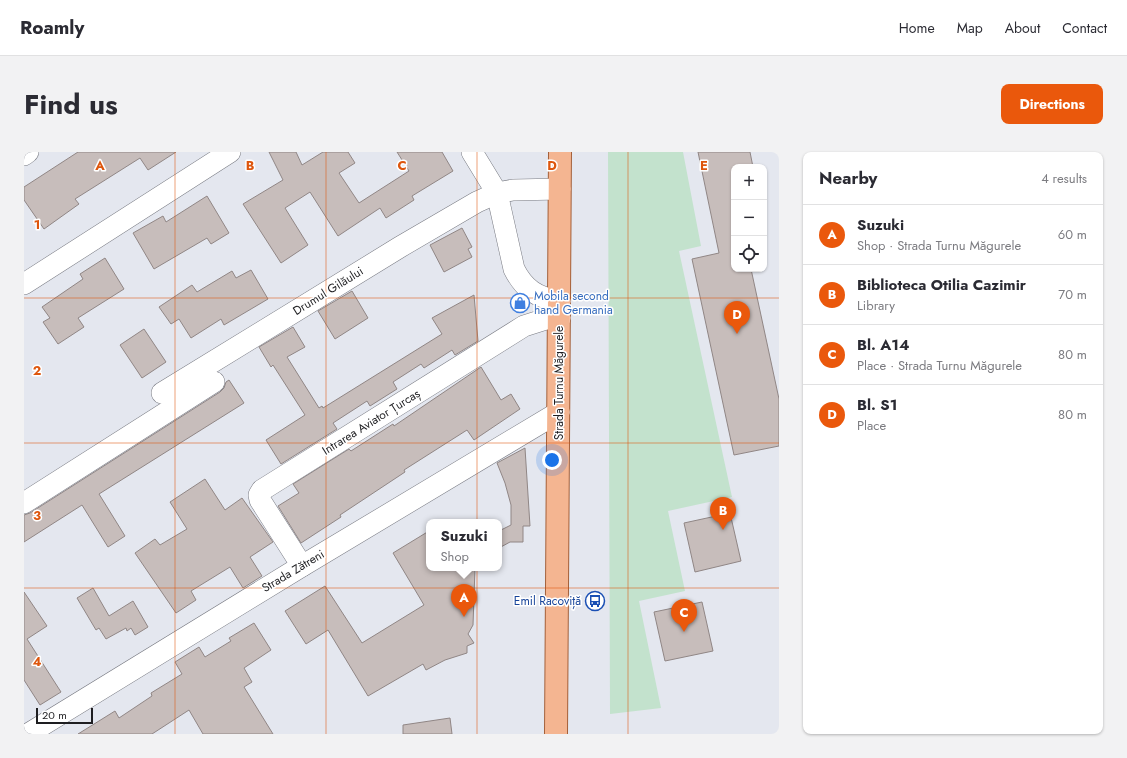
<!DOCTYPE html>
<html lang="en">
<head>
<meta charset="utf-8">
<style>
  body { margin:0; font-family:Jost,sans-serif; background:#f2f2f3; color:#2b2b33 }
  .controls { position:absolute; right:12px; top:12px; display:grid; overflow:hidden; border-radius:8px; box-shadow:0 1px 3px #0004 }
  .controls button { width:36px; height:36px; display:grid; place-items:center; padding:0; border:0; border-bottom:1px solid #e1e1e2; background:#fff; color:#2b2b33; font:20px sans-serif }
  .scale { position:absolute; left:12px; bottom:10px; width:57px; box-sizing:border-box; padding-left:4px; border:2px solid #1e1e21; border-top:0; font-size:11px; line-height:14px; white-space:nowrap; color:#1e1e21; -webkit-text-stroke:3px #fff; paint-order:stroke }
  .you { position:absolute; left:528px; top:308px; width:14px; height:14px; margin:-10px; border:3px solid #fff; border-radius:50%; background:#1a73e8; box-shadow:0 0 0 6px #1a73e833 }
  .badge { display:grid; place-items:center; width:26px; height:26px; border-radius:50%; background:#ea580c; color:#fff; font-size:13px; font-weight:700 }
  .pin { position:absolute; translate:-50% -33px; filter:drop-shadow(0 1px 2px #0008) }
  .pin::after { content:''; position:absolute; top:21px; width:14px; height:12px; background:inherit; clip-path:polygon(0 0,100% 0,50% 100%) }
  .popup { position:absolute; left:402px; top:367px; width:76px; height:52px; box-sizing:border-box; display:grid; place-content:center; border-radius:8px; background:#fff; filter:drop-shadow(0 1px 3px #0005); font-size:13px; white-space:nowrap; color:#7c7c81 }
  .popup b { font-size:15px; color:#2b2b33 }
  .popup::after { content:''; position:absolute; left:50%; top:100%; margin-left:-8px; border:8px solid transparent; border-top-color:#fff }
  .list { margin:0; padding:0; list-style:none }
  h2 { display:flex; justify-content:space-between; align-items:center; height:52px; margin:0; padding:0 16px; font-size:17px }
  h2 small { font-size:13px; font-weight:400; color:#7c7c81 }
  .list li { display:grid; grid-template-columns:26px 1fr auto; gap:12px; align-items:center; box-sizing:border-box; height:60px; padding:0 16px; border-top:1px solid #e1e1e2 }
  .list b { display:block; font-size:15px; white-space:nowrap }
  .list p { margin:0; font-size:13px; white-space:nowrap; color:#7c7c81 }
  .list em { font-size:13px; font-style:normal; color:#7c7c81 }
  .icon { flex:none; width:22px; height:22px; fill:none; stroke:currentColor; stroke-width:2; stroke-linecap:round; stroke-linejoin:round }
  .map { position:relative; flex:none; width:755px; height:582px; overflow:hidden; border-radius:8px }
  header { display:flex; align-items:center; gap:24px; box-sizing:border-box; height:56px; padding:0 20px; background:#fff; border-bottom:1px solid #e1e1e2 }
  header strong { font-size:19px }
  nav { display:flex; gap:22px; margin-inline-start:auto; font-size:14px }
  .intro { display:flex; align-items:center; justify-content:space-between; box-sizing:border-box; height:96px; padding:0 24px }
  h1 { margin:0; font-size:28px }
  .button { padding:10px 18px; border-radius:8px; background:#ea580c; color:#fff; font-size:14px; font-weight:700 }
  main { display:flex; gap:24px; padding:0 24px }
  aside { flex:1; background:#fff; border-radius:8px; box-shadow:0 1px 3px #0004 }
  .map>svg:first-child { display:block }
</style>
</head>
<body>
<header>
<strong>Roamly</strong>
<nav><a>Home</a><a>Map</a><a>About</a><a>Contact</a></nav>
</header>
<div class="intro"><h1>Find us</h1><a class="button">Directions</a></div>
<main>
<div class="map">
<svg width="755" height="582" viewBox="0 0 755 582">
  <rect width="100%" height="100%" fill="#e4e7ef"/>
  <path fill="#c3e2cd" d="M 584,0 L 659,0 L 677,94 L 655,99 L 708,345 L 644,359 L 661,439 L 615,449 L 637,556 L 586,562 Z"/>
  <g fill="#c7bdbb" stroke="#908685">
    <path d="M 54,0 L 152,0 L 124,18 L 116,6 L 51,47 L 55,52 L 20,77 L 0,48 L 0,35 Z"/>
    <path d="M 245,0 L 272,0 L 278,13 L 299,0 L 324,0 L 331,11 L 315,21 L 335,51 L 385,19 L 373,0 L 418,0 L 429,19 L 388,44 L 390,48 L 362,66 L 356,56 L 314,84 L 286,40 L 261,56 L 284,93 L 257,111 L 219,52 L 259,28 Z"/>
    <path d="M 674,0 L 726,0 L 729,15 L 710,15 L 710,117 L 727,117 L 755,247 L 755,294 L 710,303 L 668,107 L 695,101 Z"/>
    <path d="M 183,44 L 205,81 L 187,92 L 183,86 L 130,117 L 109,81 L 139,64 L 142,70 Z"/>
    <path d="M 438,76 L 448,95 L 444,97 L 448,105 L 420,120 L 406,93 Z"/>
    <path d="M 81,106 L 100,137 L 54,166 L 60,175 L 34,192 L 19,170 L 26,166 L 18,155 L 59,127 L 56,122 Z"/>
    <path d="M 227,118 L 244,147 L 200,173 L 197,167 L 167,186 L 155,167 L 147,172 L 135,155 L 168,133 L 173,140 L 208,119 L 212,126 Z"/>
    <path d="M 328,139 L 344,166 L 311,187 L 294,159 Z"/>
    <path d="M 450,143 L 454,189 L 431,203 L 428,198 L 400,216 L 397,212 L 369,230 L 373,237 L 346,254 L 343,249 L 309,271 L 313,277 L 257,312 L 242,288 L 281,263 L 249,213 L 247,215 L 235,195 L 269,175 L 281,195 L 263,205 L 295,256 L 298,254 L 299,256 L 418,182 L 408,166 Z"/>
    <path d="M 120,177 L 142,210 L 118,226 L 96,193 Z"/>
    <path d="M 457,215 L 477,248 L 487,242 L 496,257 L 450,288 L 443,278 L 380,318 L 381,320 L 316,363 L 317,365 L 277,391 L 254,354 L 275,341 L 269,332 L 325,297 L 327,299 L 369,272 L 370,274 Z"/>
    <path d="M 205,228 L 220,251 L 75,342 L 101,384 L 84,395 L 58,353 L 0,390 L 0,363 L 6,361 L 196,240 L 200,236 L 202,230 Z"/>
    <path d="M 501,296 L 506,374 L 499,374 L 499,390 L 486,390 L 475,396 L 475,379 L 487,373 L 487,353 L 481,331 L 473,311 Z"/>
    <path d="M 181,327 L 201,358 L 218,346 L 249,390 L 226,405 L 238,424 L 219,436 L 206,415 L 167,439 L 172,448 L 152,461 L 111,401 L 131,387 L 136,393 L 163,377 L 146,350 Z"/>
    <path d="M 706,361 L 717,409 L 671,420 L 660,371 Z"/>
    <path d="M 405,379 L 405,416 L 451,416 L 449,473 L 444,482 L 450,491 L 443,494 L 443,501 L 421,508 L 402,518 L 399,512 L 344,544 L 304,478 L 282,492 L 261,459 L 301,434 L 338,491 L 400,453 L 369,401 Z"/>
    <path d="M 69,436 L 85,464 L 109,449 L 124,475 L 111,483 L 107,476 L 103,479 L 102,476 L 82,487 L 75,476 L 72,478 L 53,446 Z"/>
    <path d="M 0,440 L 23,474 L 3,487 L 37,540 L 16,553 L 0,528 Z"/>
    <path d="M 678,450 L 689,499 L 641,509 L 630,460 Z"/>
    <path d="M 230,471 L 247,498 L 220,516 L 228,530 L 220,535 L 249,582 L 179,582 L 165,558 L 128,582 L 54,582 L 91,559 L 95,566 L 128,544 L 127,541 L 158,522 L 151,510 L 175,495 L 181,505 L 207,489 L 205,486 Z"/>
    <path d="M 426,566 L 428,582 L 379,582 L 379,573 Z"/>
  </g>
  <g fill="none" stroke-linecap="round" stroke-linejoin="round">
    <defs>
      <g id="minor">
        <path d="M 448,0 L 473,41 L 490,117 C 500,137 513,146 536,149"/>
        <path d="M 0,3 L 4,0"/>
        <path d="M 0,132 L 206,0"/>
        <path d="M 138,241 L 376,95 L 453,50 L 473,41 L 489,38 L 536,37"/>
        <path d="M 0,351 L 190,230"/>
        <path d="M 278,414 L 236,348 L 235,343 L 238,338 L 500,174 L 522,167 L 536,166"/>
        <path d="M 4,582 L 278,414 L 535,260"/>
      </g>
      <path id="major" d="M 532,582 L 536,0"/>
    </defs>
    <use href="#minor" stroke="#797b83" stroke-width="22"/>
    <use href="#major" stroke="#a4603a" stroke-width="24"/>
    <use href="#minor" stroke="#fff" stroke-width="21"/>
    <use href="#major" stroke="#f4b591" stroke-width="22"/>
  </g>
  <path fill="none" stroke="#de560d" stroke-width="1" stroke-opacity="0.55" d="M 151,0 L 151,582M 302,0 L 302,582M 453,0 L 453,582M 604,0 L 604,582M 0,146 L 755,146M 0,291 L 755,291M 0,436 L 755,436"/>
  <defs>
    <symbol id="shop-ring" viewBox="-11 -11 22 22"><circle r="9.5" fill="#fff" stroke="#3f7fe0" stroke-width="1.5"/><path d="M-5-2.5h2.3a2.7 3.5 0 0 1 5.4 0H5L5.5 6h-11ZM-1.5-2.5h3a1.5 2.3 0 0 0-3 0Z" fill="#3f7fe0"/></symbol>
    <symbol id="bus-ring" viewBox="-11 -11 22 22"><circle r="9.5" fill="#fff" stroke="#1a4fb4" stroke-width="1.5"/><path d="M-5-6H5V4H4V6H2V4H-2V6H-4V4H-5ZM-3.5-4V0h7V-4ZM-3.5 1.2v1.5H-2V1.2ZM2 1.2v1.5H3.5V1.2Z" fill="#1a4fb4"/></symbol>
  </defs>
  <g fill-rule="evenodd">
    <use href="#shop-ring" x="485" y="140" width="22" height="22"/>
    <use href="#bus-ring" x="560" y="438" width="22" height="22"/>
  </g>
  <g text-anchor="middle" stroke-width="3" stroke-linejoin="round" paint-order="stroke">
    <g font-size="12" fill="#1e1e21" stroke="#fff">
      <text transform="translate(304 139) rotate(-32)" y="4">Drumul Gilăului</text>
      <text transform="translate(535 231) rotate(-90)" y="4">Strada Turnu Măgurele</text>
      <text transform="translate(347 270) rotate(-32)" y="4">Intrarea Aviator Țurcaș</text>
      <text transform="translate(269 419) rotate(-31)" y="4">Strada Zătreni</text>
    </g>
    <g font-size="12" fill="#366cbe" stroke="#fff" text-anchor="start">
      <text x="510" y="148">Mobila second<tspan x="510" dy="14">hand Germania</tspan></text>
    </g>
    <g font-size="12" fill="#164399" stroke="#fff" text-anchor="end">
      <text x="557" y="453">Emil Racoviță</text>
    </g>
  </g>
  <g font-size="13" text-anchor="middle" font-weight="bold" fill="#de560d" stroke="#fff" stroke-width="3" stroke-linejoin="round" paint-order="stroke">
    <text x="76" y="18">A</text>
    <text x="226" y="18">B</text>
    <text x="378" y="18">C</text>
    <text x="528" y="18">D</text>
    <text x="680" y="18">E</text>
    <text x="13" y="77">1</text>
    <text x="13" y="223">2</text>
    <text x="13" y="368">3</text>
    <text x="13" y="514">4</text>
  </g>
</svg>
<div class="controls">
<button>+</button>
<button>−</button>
<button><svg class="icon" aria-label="locate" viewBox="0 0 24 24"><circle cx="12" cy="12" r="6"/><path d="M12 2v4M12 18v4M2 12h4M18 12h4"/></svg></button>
</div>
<div class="scale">20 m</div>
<div class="you"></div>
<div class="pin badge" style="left:440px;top:465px">A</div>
<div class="popup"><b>Suzuki</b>Shop</div>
<div class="pin badge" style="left:699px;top:378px">B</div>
<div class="pin badge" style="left:660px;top:480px">C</div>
<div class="pin badge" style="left:713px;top:182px">D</div>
</div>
<aside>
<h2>Nearby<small>4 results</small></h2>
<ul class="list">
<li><span class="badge">A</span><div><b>Suzuki</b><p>Shop · Strada Turnu Măgurele</p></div><em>60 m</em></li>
<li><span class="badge">B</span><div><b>Biblioteca Otilia Cazimir</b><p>Library</p></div><em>70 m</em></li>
<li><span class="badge">C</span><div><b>Bl. A14</b><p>Place · Strada Turnu Măgurele</p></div><em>80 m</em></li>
<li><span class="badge">D</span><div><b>Bl. S1</b><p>Place</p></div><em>80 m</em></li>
</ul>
</aside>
</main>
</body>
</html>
